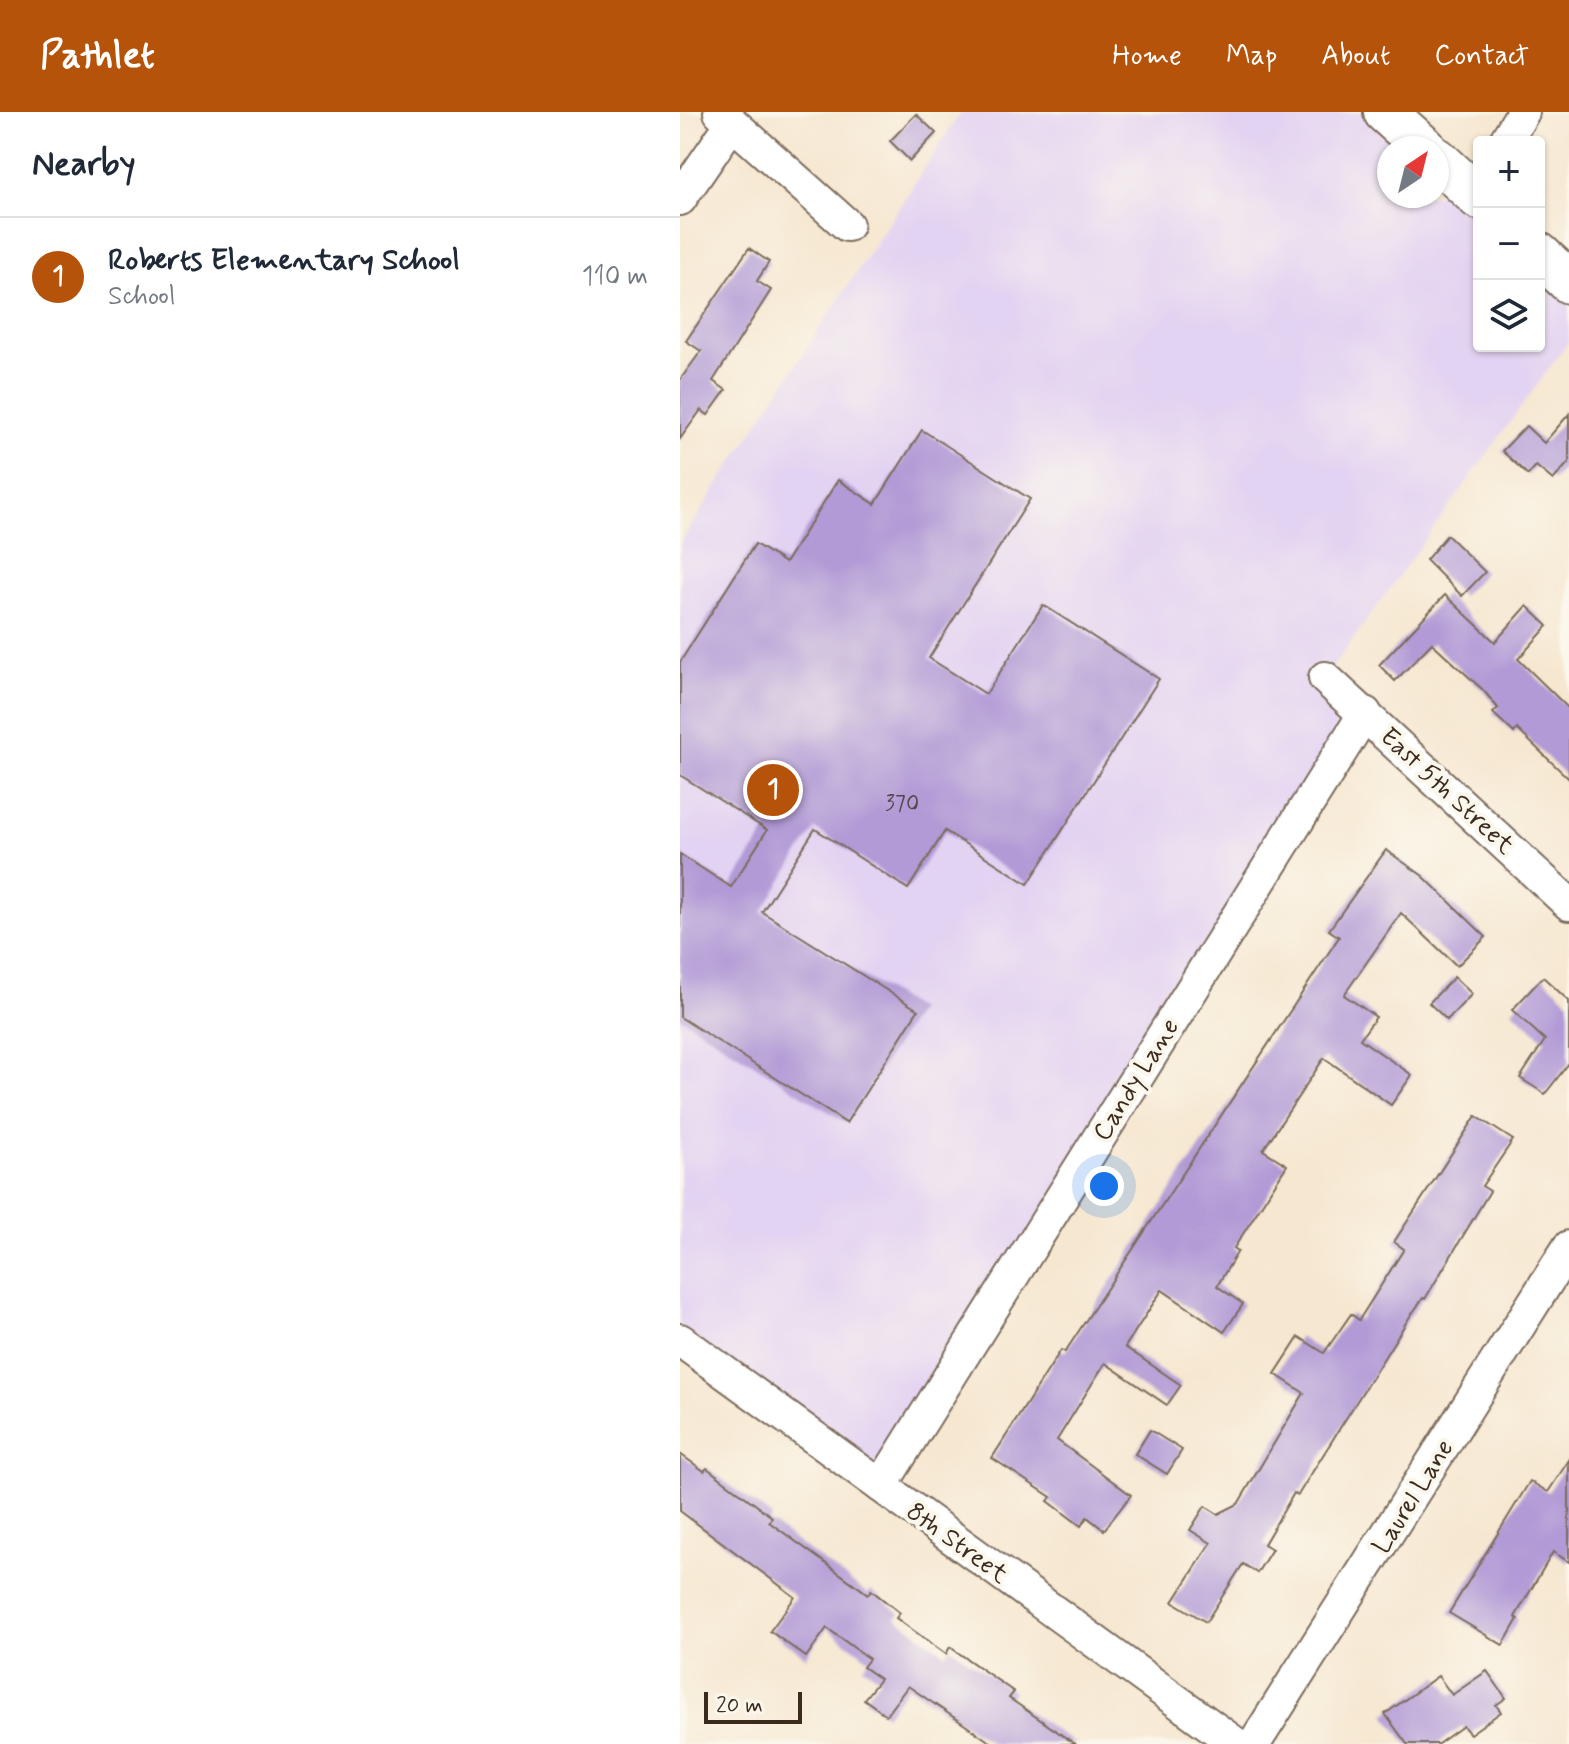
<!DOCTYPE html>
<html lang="en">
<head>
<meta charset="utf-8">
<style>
  body { margin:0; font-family:Mynerve,sans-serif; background:#f2f2f3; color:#1f2937 }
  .controls { position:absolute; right:24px; top:24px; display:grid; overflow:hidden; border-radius:8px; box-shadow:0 2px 6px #0004 }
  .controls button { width:72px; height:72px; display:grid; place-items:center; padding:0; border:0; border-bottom:2px solid #e0e1e3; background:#fff; color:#1f2937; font:40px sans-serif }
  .compass { position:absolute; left:697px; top:24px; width:72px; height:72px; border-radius:50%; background:#fff; box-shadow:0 2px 6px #0004; rotate:35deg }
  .scale { position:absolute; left:24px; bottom:20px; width:98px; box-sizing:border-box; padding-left:8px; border:4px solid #3b2a1e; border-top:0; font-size:22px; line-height:28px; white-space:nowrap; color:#3b2a1e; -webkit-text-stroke:6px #fbf7ec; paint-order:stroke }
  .you { position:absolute; left:424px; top:1074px; width:28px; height:28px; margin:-20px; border:6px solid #fff; border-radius:50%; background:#1a73e8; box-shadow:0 0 0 12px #1a73e833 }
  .badge { display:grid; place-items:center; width:52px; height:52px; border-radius:50%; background:#b45309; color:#fff; font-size:26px; font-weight:700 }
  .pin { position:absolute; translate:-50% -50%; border:4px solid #fff; box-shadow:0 2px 8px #0006 }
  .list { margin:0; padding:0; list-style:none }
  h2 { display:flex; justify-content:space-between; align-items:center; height:104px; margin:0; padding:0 32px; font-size:34px }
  h2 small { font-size:26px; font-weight:400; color:#747a83 }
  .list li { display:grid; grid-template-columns:52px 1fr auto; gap:24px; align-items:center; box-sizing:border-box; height:120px; padding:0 32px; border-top:2px solid #e0e1e3 }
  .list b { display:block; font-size:30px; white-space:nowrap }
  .list p { margin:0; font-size:26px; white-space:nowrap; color:#747a83 }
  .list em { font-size:26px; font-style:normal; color:#747a83 }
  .icon { flex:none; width:44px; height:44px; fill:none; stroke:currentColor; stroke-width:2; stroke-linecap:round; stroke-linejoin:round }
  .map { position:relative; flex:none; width:889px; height:1632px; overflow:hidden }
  header { display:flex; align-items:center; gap:48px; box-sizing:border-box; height:112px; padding:0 40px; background:#b45309; color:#fff }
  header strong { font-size:38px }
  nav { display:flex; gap:44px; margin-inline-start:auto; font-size:28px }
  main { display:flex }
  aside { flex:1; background:#fff }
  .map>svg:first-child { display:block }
</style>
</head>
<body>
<header>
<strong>Pathlet</strong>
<nav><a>Home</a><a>Map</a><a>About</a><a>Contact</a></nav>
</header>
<main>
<aside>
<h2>Nearby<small></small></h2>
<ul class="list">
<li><span class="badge">1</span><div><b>Roberts Elementary School</b><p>School</p></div><em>110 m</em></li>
</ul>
</aside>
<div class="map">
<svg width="889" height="1632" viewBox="0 0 889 1632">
  <rect width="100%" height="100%" fill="#fbf7ec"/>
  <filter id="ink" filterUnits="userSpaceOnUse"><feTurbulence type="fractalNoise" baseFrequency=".0125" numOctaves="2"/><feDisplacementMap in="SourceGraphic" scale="16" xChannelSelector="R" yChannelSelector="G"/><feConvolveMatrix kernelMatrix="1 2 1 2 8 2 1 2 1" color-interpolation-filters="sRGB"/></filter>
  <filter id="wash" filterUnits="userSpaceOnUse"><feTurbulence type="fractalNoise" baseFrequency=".006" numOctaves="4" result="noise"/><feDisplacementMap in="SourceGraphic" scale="32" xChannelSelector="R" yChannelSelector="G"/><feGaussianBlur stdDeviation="1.8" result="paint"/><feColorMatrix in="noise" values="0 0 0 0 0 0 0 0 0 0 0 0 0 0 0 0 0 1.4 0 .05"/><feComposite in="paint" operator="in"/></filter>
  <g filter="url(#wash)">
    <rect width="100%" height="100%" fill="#f6e7d0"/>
    <path fill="#e3d3f2" d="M 281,0 L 704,0 L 743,36 L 709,36 L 709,84 L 757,84 L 757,49 L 799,87 L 799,234 L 859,234 L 859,142 L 889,170 L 889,229 L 645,566 L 685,601 L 201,1374 L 0,1229 L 0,431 Z"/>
    <g id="blocks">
      <g fill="#b19ad6">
        <path d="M 236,2 L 256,21 L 230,49 L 210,29 Z"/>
        <path d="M 69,136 L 89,150 L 77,169 L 91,178 L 33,269 L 46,278 L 28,303 L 21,298 L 0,327 L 0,268 L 21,239 L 6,229 Z"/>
        <path d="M 889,302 L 889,350 L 873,368 L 856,354 L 848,363 L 822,339 L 846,314 L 864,331 Z"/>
        <path d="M 242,318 L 350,387 L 249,546 L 306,582 L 363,493 L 479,567 L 348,772 L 265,719 L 228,777 L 135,717 L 82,800 L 238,898 L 166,1011 L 0,905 L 0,742 L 51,775 L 87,718 L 0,663 L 0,550 L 75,432 L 105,451 L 158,368 L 195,392 Z"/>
        <path d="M 767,423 L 805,460 L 782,484 L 746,448 Z"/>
        <path d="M 765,483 L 815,530 L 847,494 L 868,514 L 838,547 L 889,597 L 889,667 L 837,617 L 834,621 L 813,601 L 818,596 L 804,579 L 752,531 L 715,569 L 699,553 Z"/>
        <path d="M 706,738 L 743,764 L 806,825 L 777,854 L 721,801 L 664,883 L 696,905 L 680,927 L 732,963 L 711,993 L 644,946 L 583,1038 L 607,1053 L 554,1136 L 558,1139 L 537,1174 L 563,1192 L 544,1220 L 482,1178 L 445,1235 L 501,1273 L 487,1293 L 425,1251 L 377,1328 L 451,1383 L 424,1418 L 407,1405 L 401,1414 L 368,1389 L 371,1385 L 312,1346 L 381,1238 L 385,1240 L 659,825 L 649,818 Z"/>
        <path d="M 774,865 L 792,882 L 767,908 L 749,891 Z"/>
        <path d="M 863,865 L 889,889 L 889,951 L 865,982 L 840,966 L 865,928 L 832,898 Z"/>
        <path d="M 796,1004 L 833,1028 L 802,1074 L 810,1079 L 745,1187 L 743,1186 L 729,1206 L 618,1383 L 614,1381 L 584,1432 L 592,1437 L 577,1461 L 563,1452 L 526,1510 L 493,1490 L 531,1431 L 510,1418 L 525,1394 L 538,1402 L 558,1392 L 624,1281 L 595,1262 L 619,1225 L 644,1241 L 671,1202 L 679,1208 L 724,1137 L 714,1130 Z"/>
        <path d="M 470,1318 L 502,1338 L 487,1362 L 455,1342 Z"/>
        <path d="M 0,1342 L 24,1359 L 27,1356 L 92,1405 L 89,1410 L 188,1482 L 191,1478 L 220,1501 L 216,1506 L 266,1542 L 270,1535 L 334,1580 L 329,1586 L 395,1632 L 313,1632 L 228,1574 L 206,1603 L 184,1587 L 200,1567 L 183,1555 L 189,1547 L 147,1516 L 126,1545 L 90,1519 L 115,1485 L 0,1399 Z"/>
        <path d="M 889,1348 L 889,1450 L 873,1440 L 835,1505 L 838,1507 L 823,1533 L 769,1501 L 850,1369 L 868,1380 Z"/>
        <path d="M 807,1559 L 826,1586 L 816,1593 L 821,1600 L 790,1622 L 783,1614 L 758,1632 L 727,1632 L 705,1602 L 758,1564 L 772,1583 Z"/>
      </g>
    </g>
  </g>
  <g filter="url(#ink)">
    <use href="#blocks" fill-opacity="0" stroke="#7c6c5c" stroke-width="2"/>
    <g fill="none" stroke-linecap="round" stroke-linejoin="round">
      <defs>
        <g id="minor">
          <path d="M 40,0 L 167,113"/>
          <path d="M 825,30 L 843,0"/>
          <path d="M 0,87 L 52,11"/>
          <path d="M 645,566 L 889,792"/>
          <path d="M 0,1228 L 556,1632"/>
          <path d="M 201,1374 L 685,601"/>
          <path d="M 574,1632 L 889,1135"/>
        </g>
        <g id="tertiary">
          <path d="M 705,0 L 745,36"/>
          <path d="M 757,47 L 799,86"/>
          <path d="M 859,142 L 889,170"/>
        </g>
      </defs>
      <use href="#minor" stroke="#7c6c5c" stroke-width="36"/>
      <use href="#tertiary" stroke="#7c6c5c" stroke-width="46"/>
      <use href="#minor" stroke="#fff" stroke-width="32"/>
      <use href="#tertiary" stroke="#fff" stroke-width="42"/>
    </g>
  </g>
  <g text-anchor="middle" stroke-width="8" stroke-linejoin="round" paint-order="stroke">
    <g font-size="22" fill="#58464c">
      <text x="222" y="698">370</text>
    </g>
    <g font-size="26" fill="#3b2a1e" stroke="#fbf7ec">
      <text transform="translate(768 678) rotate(43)" y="9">East 5th Street</text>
      <text transform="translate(455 967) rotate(-58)" y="9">Candy Lane</text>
      <text transform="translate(732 1384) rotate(-58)" y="9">Laurel Lane</text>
      <text transform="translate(278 1430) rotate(36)" y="9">8th Street</text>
    </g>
  </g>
</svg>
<div class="controls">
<button>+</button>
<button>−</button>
<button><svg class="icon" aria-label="layers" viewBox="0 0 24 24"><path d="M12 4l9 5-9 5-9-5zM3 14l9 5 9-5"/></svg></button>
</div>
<svg class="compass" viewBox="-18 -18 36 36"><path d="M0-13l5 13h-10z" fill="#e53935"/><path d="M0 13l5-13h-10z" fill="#747a83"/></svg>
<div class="scale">20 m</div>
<div class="you"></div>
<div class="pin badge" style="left:93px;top:678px">1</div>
</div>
</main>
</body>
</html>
